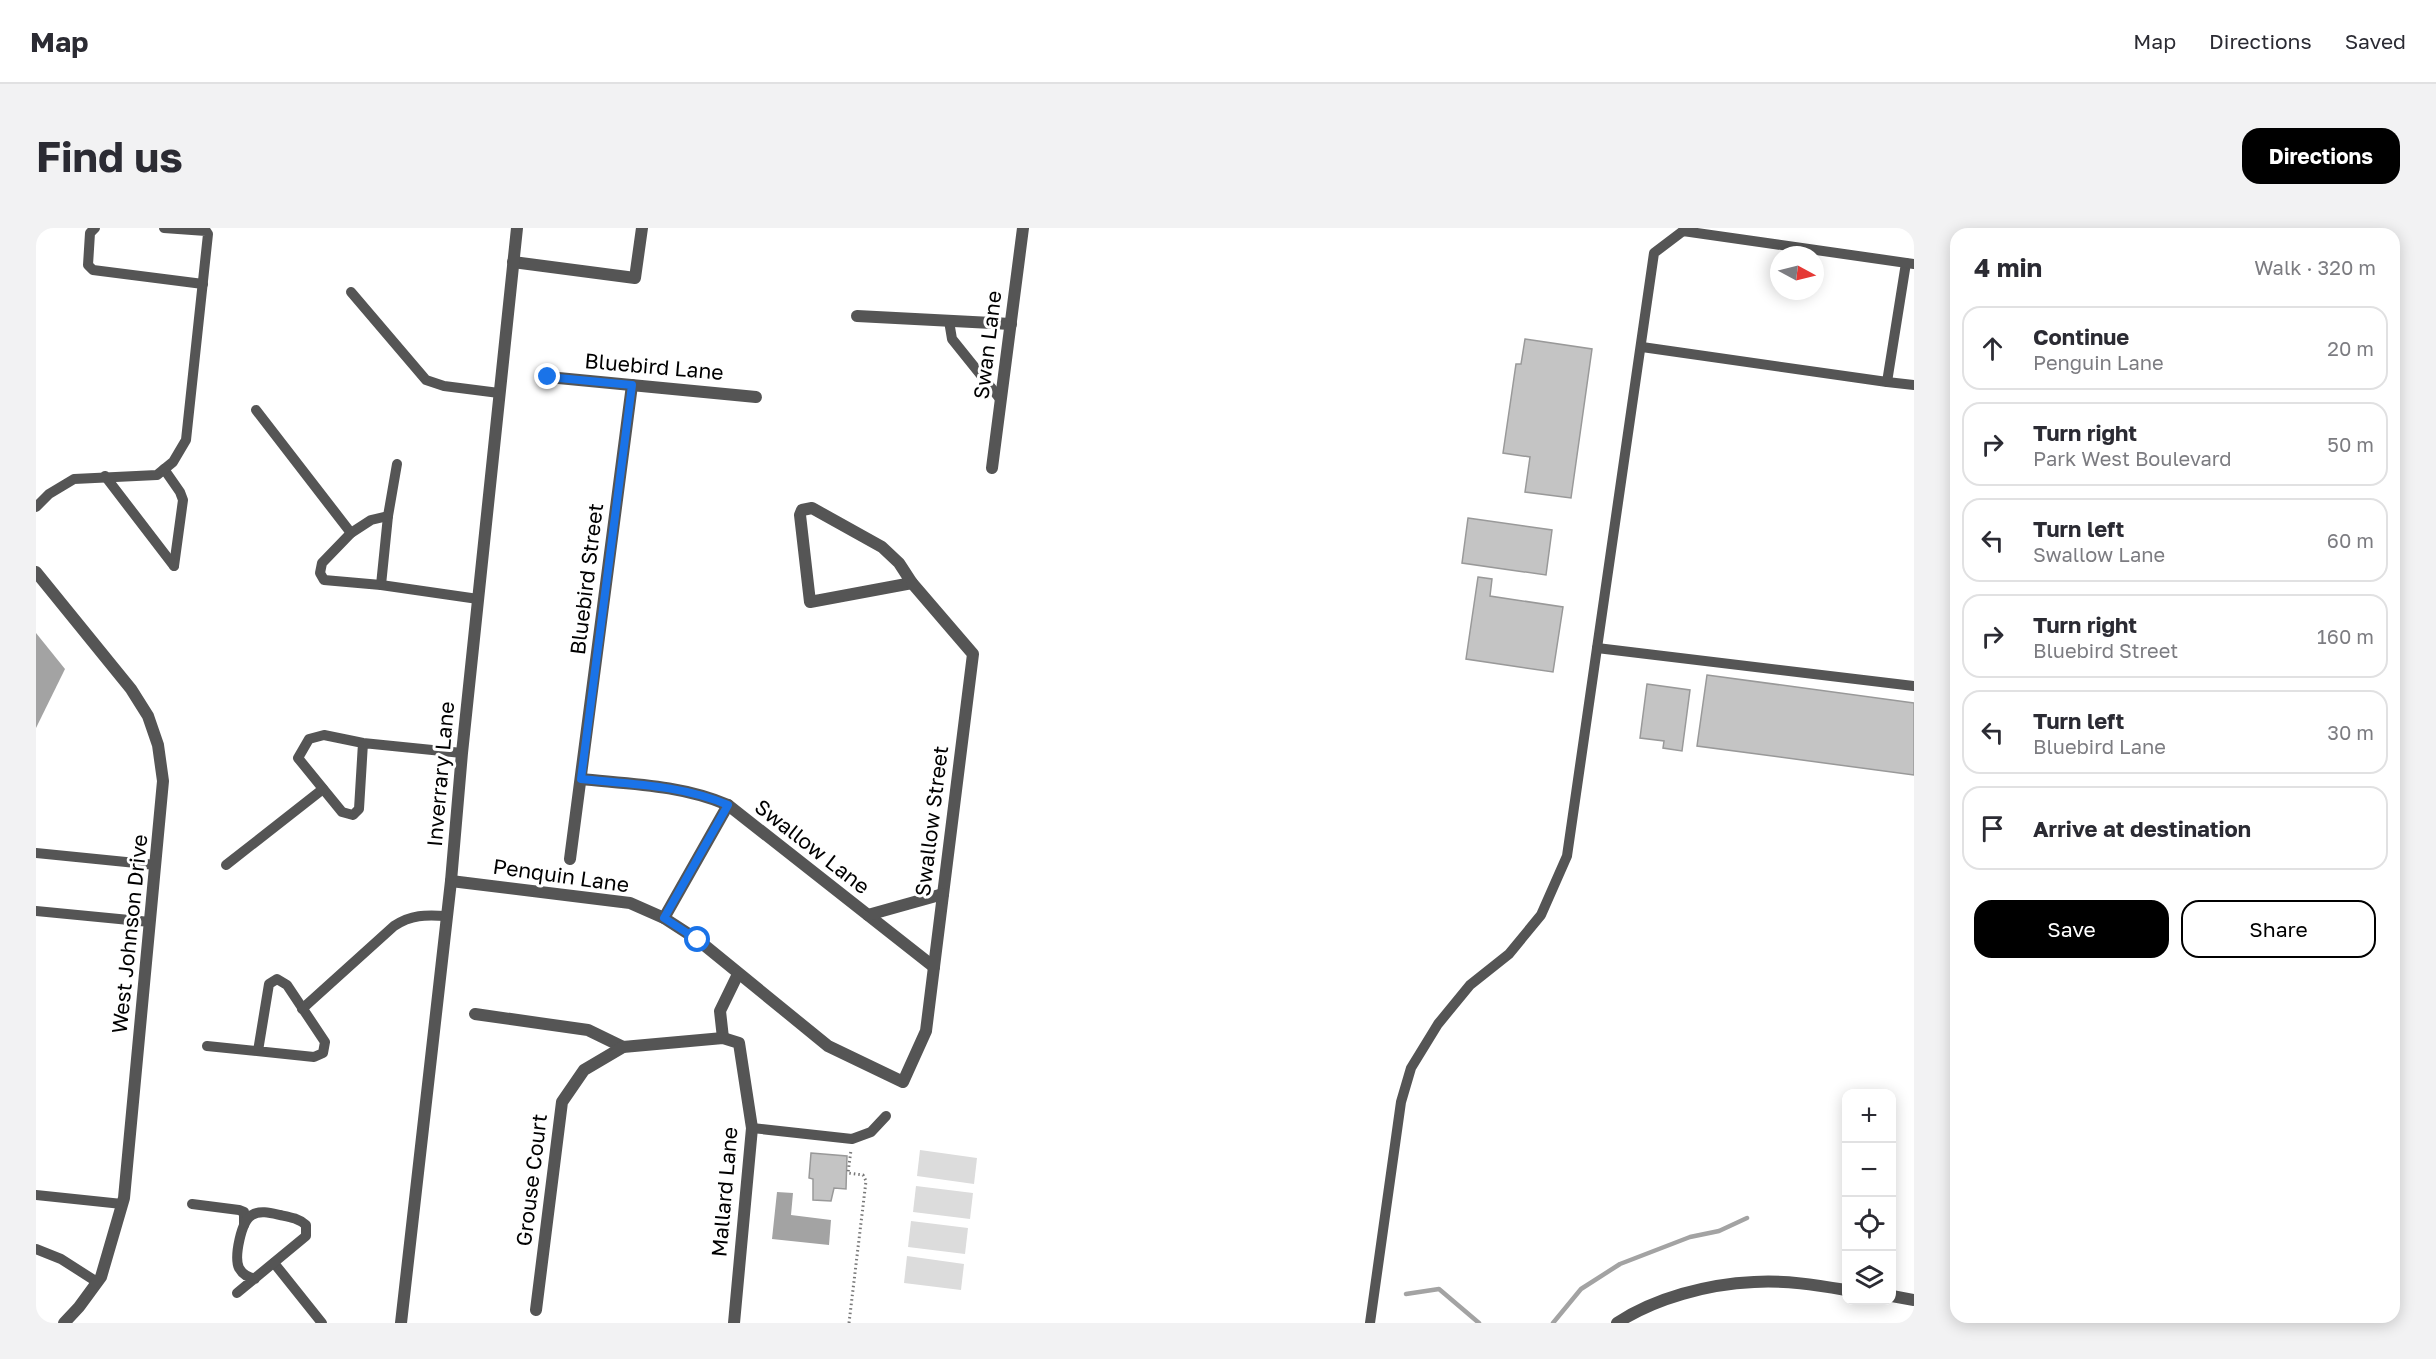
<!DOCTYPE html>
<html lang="en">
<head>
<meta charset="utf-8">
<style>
  body { margin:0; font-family:"Golos Text",sans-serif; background:#f2f2f3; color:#2b2b33 }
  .controls { position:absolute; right:18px; bottom:18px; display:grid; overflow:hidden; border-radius:12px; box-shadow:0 3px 15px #0003 }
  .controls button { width:54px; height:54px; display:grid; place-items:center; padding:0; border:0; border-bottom:2px solid #e1e1e2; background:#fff; color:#2b2b33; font:30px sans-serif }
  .compass { position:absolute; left:1734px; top:18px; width:54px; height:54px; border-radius:50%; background:#fff; box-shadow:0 3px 15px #0003; rotate:97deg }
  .stop { position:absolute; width:18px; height:18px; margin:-14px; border:4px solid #1a73e8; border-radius:50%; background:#fff }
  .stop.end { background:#1a73e8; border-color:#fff; box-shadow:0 2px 6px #0008 }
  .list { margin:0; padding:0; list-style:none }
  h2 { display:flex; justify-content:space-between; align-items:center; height:78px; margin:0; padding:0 24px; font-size:26px }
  h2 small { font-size:20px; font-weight:400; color:#7c7c81 }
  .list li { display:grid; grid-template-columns:39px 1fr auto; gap:18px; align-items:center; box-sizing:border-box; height:84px; margin:0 12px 12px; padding:0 12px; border:2px solid #e1e1e2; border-radius:18px }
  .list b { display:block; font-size:22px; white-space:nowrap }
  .list p { margin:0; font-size:20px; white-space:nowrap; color:#7c7c81 }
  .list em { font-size:20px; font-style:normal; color:#7c7c81 }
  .actions { display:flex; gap:12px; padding:18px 24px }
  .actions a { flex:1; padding:14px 0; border:2px solid #000; border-radius:18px; text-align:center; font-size:21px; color:#000 }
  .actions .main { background:#000; color:#fff }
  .icon { flex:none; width:33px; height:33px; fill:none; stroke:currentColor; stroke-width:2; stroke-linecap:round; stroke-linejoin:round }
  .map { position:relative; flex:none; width:1878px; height:1095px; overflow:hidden; border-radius:18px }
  header { display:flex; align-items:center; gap:36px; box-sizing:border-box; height:84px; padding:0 30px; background:#fff; border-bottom:2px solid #e1e1e2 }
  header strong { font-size:28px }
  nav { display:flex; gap:33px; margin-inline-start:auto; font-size:21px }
  .intro { display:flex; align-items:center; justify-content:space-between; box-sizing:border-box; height:144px; padding:0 36px }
  h1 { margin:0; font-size:42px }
  .button { padding:15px 27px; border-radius:18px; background:#000; color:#fff; font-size:21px; font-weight:700 }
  main { display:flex; gap:36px; padding:0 36px }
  aside { flex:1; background:#fff; border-radius:18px; box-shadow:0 3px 15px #0003 }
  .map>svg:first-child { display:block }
</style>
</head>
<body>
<header>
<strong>Map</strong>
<nav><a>Map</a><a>Directions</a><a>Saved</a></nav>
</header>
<div class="intro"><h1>Find us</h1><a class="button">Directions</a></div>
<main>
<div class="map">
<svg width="1878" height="1095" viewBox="0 0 1878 1095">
  <rect width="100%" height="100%" fill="#fff"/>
  <g fill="#dcdcdc">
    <path d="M 884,922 L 941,930 L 938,956 L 881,948 Z"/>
    <path d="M 880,958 L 937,965 L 934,991 L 877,984 Z"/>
    <path d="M 875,993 L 932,1000 L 929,1026 L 872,1019 Z"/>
    <path d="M 871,1028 L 928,1036 L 925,1062 L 868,1055 Z"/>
  </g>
  <g fill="#a3a3a3">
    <path d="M 0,405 L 29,441 L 0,500 Z"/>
    <path d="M 741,964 L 757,965 L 755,987 L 795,992 L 793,1017 L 736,1011 Z"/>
  </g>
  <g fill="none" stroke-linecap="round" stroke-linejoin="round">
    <g stroke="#a3a3a3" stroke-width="4.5">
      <path d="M 1370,1066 L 1403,1061 L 1443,1095"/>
      <path d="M 1517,1095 L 1545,1061 L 1584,1036 L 1654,1009 L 1683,1003 L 1711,990"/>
    </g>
  </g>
  <g fill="#c4c4c4" stroke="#999" stroke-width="1.5">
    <path d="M 1489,111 L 1556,121 L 1535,270 L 1489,264 L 1494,229 L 1467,225 L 1480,136 L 1485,136 Z"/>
    <path d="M 1432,290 L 1516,302 L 1510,347 L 1426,335 Z"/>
    <path d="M 1442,349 L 1456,351 L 1454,368 L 1527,379 L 1517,444 L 1430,431 Z"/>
    <path d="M 1671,447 L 1878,475 L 1878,547 L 1661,518 Z"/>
    <path d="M 1611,456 L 1654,462 L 1646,523 L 1627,520 L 1628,513 L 1604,510 Z"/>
    <path d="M 775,925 L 811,928 L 810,961 L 798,960 L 795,973 L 777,972 L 777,951 L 773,950 Z"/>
  </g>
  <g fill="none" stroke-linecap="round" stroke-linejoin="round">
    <path stroke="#777" stroke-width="3" stroke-dasharray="1.5 3" stroke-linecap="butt" d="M 813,1095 L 830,953 L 827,947 L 812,945 L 815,922"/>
    <g stroke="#555" stroke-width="10">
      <path d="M 59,0 L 54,5 L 52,37 L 57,42 L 167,56"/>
      <path d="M 315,64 L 390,152 L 408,158 L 463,165"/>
      <path d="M 913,93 L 916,111 L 965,172"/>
      <path d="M 1606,119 L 1851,154 L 1870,35"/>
      <path d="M 1851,154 L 1878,157"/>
      <path d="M 220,182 L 315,305"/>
      <path d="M 361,236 L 352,288 L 345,357 L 442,371"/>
      <path d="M 128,241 L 144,264 L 147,272 L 138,338"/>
      <path d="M 69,248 L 138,338"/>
      <path d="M 0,279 L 13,266 L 38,251 L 121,247 L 137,234 L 150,212 L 172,6 L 170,3 L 128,0"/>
      <path d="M 345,357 L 288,352 L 284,345 L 286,335 L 315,305 L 335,292 L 352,288"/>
      <path d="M 1561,420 L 1878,458"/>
      <path d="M 327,515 L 323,581 L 317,587 L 306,584 L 262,530 L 273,511 L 288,507 L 327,515 L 426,525"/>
      <path d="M 0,625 L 120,637"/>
      <path d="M 190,637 L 287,561"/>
      <path d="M 0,683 L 114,694"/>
      <path d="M 266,781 L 358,698 C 376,686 390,687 411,688"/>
      <path d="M 171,818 L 278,829 L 287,825 L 289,814 L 251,757 L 241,751 L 233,756 L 222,823"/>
      <path d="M 716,900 L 816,911 L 835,904 L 850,888"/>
      <path d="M 0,967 L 86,976"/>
      <path d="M 156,976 L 203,982 L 208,984 L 208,997"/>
      <path d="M 0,1021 L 25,1031 L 61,1054"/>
      <path d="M 238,1035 L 286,1095"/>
      <path d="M 201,1065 L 270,1008 L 270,997 C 262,990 254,989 244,987 C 235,985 224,982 216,987 C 205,993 198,1029 203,1040 C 207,1047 212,1049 219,1051"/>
      <path d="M 1334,1095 L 1365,874 L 1375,840 L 1402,796 L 1434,757 L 1473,726 L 1505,687 L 1531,628 L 1618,25 L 1647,3 L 1878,36"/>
    </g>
    <g stroke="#555" stroke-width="12">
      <path d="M 477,34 L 599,50 L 606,0"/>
      <path d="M 821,88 L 975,96"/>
      <path d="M 512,149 L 720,169"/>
      <path d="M 956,240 L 987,0"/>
      <path d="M 776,280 L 846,319 L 863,335 L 876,355 L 774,374 L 764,287 L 766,282 Z"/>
      <path d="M 0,344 L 95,461 L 112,488 L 122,517 L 127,553 L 88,970 L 65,1049 L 43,1079 L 28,1095"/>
      <path d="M 545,551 C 594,556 646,557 692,577 L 898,739"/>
      <path d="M 534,631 L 596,157"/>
      <path d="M 415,653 L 594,675 L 628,690 L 662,712 L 792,818 L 867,854 L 890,803 L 937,426 L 876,355"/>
      <path d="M 832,687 L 907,666"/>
      <path d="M 628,690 L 692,577"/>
      <path d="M 439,786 L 552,802 L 587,819"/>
      <path d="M 687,810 L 684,783 L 702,746"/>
      <path d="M 1856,1068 L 1878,1072"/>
      <path d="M 500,1082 L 526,874 L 548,842 L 587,819 L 687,810 L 703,815 L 716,900 L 698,1095"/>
      <path d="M 365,1095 L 415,653 L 426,525 L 481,0"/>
      <path d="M 1581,1095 C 1619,1070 1672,1056 1718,1054 C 1749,1052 1780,1057 1810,1062"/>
    </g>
  </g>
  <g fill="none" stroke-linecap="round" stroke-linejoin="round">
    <path stroke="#1a73e8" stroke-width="8" d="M 512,149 L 596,157 L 545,551 C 594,556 646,557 692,577 L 628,690 L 662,712"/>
  </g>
  <g text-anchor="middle" stroke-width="6" stroke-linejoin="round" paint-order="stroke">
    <g font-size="21" fill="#000" stroke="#fff">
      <text transform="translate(952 117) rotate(-83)" y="7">Swan Lane</text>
      <text transform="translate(618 139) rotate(5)" y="7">Bluebird Lane</text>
      <text transform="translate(551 351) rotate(-83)" y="7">Bluebird Street</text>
      <text transform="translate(405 546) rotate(-85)" y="7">Inverrary Lane</text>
      <text transform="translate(896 593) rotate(-83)" y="7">Swallow Street</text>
      <text transform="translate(776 619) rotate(38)" y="7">Swallow Lane</text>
      <text transform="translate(525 648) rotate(8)" y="7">Penquin Lane</text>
      <text transform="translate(94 706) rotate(-84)" y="7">West Johnson Drive</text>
      <text transform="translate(496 952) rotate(-83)" y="7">Grouse Court</text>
      <text transform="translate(689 964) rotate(-85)" y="7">Mallard Lane</text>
    </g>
  </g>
</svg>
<div class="controls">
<button>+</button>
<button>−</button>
<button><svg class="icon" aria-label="locate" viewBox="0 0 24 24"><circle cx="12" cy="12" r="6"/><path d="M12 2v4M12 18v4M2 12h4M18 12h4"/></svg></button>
<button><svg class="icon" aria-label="layers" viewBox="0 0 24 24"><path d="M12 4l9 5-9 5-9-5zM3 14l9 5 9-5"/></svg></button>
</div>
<svg class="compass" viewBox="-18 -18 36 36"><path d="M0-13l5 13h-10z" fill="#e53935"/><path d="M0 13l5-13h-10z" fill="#7c7c81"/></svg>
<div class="stop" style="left:662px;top:712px"></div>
<div class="stop end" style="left:512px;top:149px"></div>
</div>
<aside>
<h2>4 min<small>Walk · 320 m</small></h2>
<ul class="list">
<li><svg class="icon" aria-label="ahead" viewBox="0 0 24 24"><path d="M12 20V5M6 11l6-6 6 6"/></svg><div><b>Continue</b><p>Penguin Lane</p></div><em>20 m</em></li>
<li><svg class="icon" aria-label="right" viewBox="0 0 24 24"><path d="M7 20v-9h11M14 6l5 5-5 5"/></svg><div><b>Turn right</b><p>Park West Boulevard</p></div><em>50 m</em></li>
<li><svg class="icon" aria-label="left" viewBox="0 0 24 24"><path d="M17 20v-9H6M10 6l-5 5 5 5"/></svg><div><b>Turn left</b><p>Swallow Lane</p></div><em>60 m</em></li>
<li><svg class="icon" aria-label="right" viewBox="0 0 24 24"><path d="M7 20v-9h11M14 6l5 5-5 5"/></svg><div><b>Turn right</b><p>Bluebird Street</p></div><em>160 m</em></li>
<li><svg class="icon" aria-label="left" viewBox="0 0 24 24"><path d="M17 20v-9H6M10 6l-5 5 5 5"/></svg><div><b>Turn left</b><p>Bluebird Lane</p></div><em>30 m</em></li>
<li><svg class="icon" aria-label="arrive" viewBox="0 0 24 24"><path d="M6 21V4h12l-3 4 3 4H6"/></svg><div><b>Arrive at destination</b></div></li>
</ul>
<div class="actions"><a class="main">Save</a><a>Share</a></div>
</aside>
</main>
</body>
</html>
